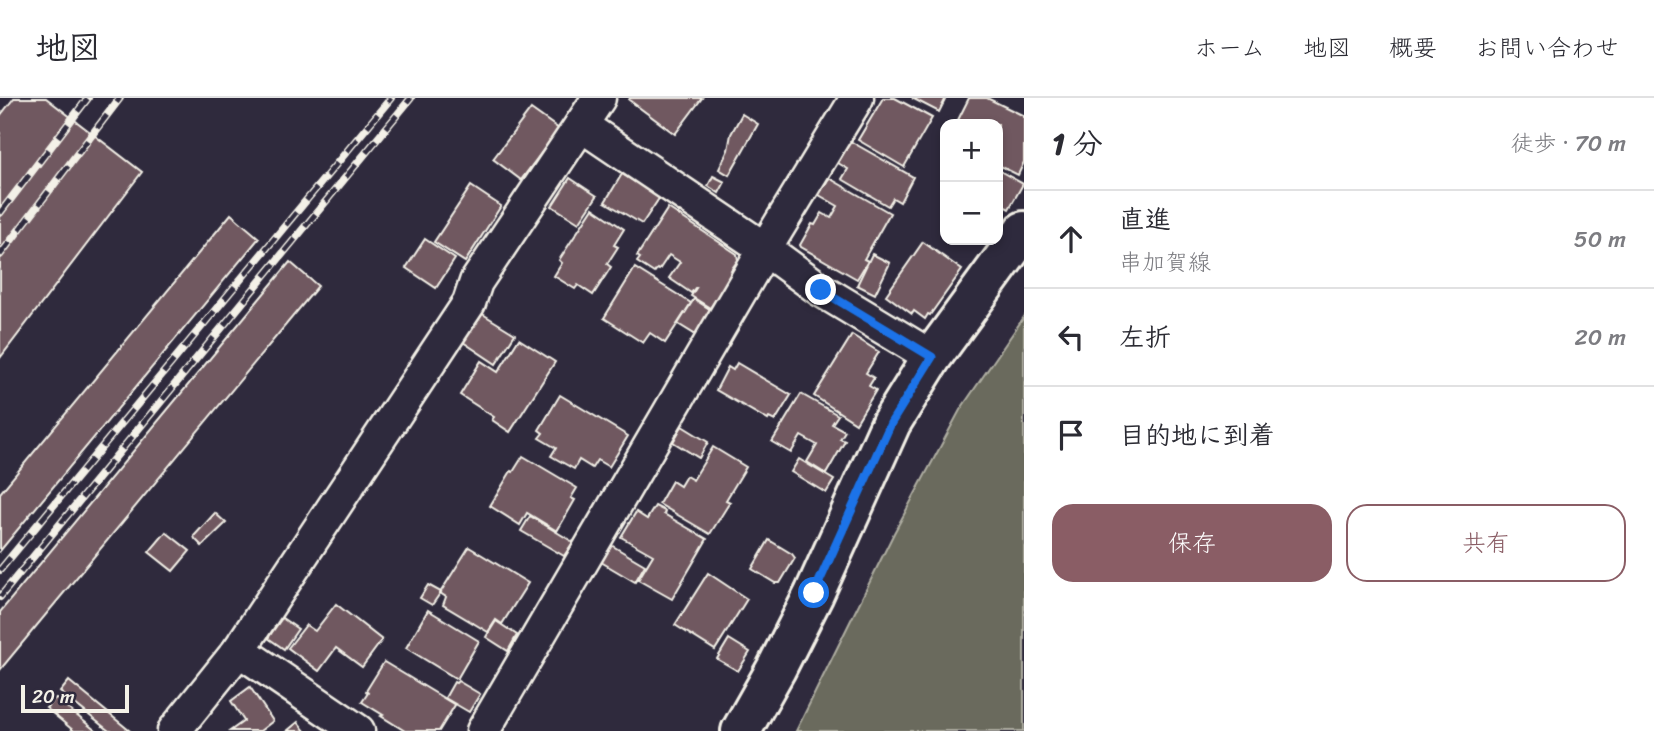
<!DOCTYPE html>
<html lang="ja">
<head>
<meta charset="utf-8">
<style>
  body { margin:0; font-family:Sriracha,"Klee One",sans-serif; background:#f7f7f7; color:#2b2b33 }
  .controls { position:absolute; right:21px; top:21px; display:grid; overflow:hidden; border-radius:14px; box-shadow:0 4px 10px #0003 }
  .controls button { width:63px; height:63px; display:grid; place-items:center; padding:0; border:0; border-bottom:2px solid #e1e1e2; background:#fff; color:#2b2b33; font:35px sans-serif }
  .scale { position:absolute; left:21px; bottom:18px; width:108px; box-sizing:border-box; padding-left:7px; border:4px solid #f4f1e8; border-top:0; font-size:19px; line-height:24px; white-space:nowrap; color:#f4f1e8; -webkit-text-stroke:5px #2f2a3d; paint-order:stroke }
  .stop { position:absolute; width:21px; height:21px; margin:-16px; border:5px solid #1a73e8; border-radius:50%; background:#fff }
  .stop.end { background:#1a73e8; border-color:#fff; box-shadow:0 2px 7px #0008 }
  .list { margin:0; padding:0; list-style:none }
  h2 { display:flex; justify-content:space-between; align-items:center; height:91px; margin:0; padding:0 28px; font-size:30px }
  h2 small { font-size:23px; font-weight:400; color:#7c7c81 }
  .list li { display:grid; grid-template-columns:46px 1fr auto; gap:21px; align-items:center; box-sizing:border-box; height:98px; padding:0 28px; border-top:2px solid #e1e1e2 }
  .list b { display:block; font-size:26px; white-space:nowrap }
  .list p { margin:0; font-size:23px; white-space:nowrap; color:#7c7c81 }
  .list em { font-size:23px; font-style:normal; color:#7c7c81 }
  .actions { display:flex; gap:14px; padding:21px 28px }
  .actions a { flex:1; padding:16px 0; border:2px solid #8a5d65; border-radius:21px; text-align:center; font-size:24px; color:#8a5d65 }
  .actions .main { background:#8a5d65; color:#fff }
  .icon { flex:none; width:38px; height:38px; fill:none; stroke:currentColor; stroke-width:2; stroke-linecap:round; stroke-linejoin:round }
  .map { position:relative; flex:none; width:1024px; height:633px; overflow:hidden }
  header { display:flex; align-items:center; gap:42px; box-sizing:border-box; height:98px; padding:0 35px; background:#fff; border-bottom:2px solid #e1e1e2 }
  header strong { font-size:33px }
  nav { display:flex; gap:38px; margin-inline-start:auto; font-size:24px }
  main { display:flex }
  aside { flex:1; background:#fff }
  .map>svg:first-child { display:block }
</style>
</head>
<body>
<header>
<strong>地図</strong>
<nav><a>ホーム</a><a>地図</a><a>概要</a><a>お問い合わせ</a></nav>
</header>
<main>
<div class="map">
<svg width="1024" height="633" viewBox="0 0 1024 633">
  <rect width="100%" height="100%" fill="#2f2a3d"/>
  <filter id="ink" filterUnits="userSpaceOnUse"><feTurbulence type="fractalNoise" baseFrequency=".0143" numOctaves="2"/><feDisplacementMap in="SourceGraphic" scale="14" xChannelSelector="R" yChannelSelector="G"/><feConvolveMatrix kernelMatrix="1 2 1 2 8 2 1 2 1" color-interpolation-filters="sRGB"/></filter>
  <g filter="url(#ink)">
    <path fill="#6a6b5d" stroke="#afaea2" stroke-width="2" d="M 1024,219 L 1024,633 L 796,633 L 894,435 L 960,312 Z"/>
    <g fill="#705961" stroke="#f4f1e8" stroke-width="2">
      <path d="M 14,0 L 46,0 L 142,74 L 0,260 L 0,18 Z"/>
      <path d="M 630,0 L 702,0 L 675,36 L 629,2 Z"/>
      <path d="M 883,0 L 895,0 L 932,20 L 904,69 L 858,42 Z"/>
      <path d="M 912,0 L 946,0 L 939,14 Z"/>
      <path d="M 969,0 L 987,0 L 1024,18 L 1024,64 L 1018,77 L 998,67 L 998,26 L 956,26 Z"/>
      <path d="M 531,11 L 559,31 L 521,82 L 493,61 Z"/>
      <path d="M 742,16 L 758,26 L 729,77 L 719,71 L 728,52 L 731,36 Z"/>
      <path d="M 850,43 L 913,79 L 900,104 L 893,100 L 888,108 L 842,81 L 848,71 L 838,65 Z"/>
      <path d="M 998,72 L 1023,86 L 1009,111 L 998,105 Z"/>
      <path d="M 622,76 L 660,99 L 642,126 L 605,104 Z"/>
      <path d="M 713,78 L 725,84 L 719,95 L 708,88 Z"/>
      <path d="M 570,80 L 597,98 L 579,125 L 552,108 Z"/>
      <path d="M 829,80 L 890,115 L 864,161 L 868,163 L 857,181 L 801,149 L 800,147 L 812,126 L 815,127 L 822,115 L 831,120 L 838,108 L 819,97 Z"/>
      <path d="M 471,88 L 501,108 L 465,164 L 434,144 Z"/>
      <path d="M 593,110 L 624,131 L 614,147 L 618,149 L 607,166 L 611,169 L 593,197 L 578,187 L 575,191 L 554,178 L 562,165 L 559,162 Z"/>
      <path d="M 668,110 L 737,156 L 738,162 L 731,172 L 736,176 L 718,204 L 715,203 L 710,210 L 691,198 L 696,190 L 695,190 L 691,195 L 669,180 L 680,164 L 669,157 L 659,172 L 657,171 L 654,175 L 637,164 L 640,160 L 637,158 Z"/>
      <path d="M 231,116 L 259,140 L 0,453 L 0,395 Z"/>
      <path d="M 425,141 L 455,161 L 436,190 L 406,170 Z"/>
      <path d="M 923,144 L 962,172 L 930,217 L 928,216 L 925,221 L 914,213 L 912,216 L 886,197 Z"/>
      <path d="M 872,156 L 890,165 L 875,196 L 857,187 Z"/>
      <path d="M 290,164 L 318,188 L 0,572 L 0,514 Z"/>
      <path d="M 635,170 L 691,205 L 665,245 L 650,235 L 643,245 L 604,220 Z"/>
      <path d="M 694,201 L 711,212 L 696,237 L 678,226 Z"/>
      <path d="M 481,215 L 515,236 L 496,266 L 463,244 Z"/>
      <path d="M 852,237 L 879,254 L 866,275 L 874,280 L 869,288 L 876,292 L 856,325 L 814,298 Z"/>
      <path d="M 519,241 L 555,264 L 510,334 L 492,322 L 494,319 L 460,297 L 481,263 L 498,274 Z"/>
      <path d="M 737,265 L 791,297 L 775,323 L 769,320 L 768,322 L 716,292 L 728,269 L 733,272 Z"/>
      <path d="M 801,296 L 838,317 L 832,326 L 845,333 L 840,341 L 845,343 L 826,376 L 807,364 L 817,347 L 801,338 L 791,355 L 772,344 Z"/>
      <path d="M 560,297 L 628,338 L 609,369 L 597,362 L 592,370 L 579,362 L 574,371 L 551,358 L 556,350 L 539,340 L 543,335 L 539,332 Z"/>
      <path d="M 682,328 L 708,344 L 699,360 L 673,344 Z"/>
      <path d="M 713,349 L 746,369 L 726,402 L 730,404 L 710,436 L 659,406 L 672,383 L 680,388 L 686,378 L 693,382 Z"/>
      <path d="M 523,358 L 577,390 L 571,400 L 575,402 L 557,433 L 527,415 L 520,427 L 490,408 L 511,373 L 513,374 Z"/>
      <path d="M 799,361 L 834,382 L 826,395 L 791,374 Z"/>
      <path d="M 655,408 L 665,413 L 664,416 L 707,441 L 672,501 L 638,482 L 653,457 L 621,439 L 636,414 L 647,421 Z"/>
      <path d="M 215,415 L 226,425 L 202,448 L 195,441 L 194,438 Z"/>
      <path d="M 530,418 L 573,444 L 564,458 L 521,433 Z"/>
      <path d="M 166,434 L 190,453 L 173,473 L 149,454 Z"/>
      <path d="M 769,442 L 792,456 L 795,460 L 780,485 L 775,485 L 752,471 Z"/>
      <path d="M 611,447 L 645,467 L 635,484 L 601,464 Z"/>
      <path d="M 469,449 L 528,485 L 502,526 L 496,522 L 488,534 L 443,507 L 446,499 L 440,495 Z"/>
      <path d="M 708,475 L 747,501 L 715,552 L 675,527 Z"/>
      <path d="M 428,487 L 441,494 L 432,507 L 420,500 Z"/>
      <path d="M 336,506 L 382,542 L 362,569 L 336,550 L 319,573 L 288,550 L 306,527 L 315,533 Z"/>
      <path d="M 428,512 L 479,543 L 457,581 L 406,550 Z"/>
      <path d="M 282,520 L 298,531 L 284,551 L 268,540 Z"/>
      <path d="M 496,523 L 517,537 L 508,553 L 486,539 Z"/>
      <path d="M 729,541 L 750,554 L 738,573 L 717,561 Z"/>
      <path d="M 384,564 L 455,607 L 439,633 L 405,633 L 381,618 L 383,617 L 362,604 L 368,595 L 366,593 Z"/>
      <path d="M 69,583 L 130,633 L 109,633 L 60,594 Z"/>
      <path d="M 458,583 L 480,596 L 469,614 L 445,600 L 454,584 L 456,585 Z"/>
      <path d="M 250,589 L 273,623 L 260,633 L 230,633 L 244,623 L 231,603 Z"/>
      <path d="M 55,600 L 96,633 L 74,633 L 46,610 Z"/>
      <path d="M 298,624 L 305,633 L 287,633 Z"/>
    </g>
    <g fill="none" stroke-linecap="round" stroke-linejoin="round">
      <defs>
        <g id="minor">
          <path d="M 581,27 L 765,151 L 821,192 L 932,259"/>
          <path d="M 239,552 L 358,633"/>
          <path d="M 174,633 L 239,552 L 469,205 L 476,184 L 599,0"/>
          <path d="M 483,633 L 765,151 L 857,0"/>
        </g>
        <path id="secondary" d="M 741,633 L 776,571 L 814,496 L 891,325 L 932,259 L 1024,133"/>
      </defs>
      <use href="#minor" stroke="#f4f1e8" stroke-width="37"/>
      <use href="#secondary" stroke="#f4f1e8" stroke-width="44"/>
      <use href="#minor" stroke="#2f2a3d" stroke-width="32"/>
      <use href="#secondary" stroke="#2f2a3d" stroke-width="38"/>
      <defs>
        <g id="rail">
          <path d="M 0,115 L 88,0"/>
          <path d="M 0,157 L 120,0"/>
          <path d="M 0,472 L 391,0"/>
          <path d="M 0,499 L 411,0"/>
        </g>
      </defs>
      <use href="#rail" stroke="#f4f1e8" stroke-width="8"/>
      <use href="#rail" stroke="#2f2a3d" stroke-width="5" stroke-dasharray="16" stroke-linecap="butt"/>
    </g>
  </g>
  <g fill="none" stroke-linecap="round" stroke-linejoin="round" filter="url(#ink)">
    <path stroke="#1a73e8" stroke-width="9" d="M 814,495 L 891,325 L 932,259 L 821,192"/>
  </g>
</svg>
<div class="controls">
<button>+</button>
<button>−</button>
</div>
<div class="scale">20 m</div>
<div class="stop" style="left:814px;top:495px"></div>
<div class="stop end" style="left:821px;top:192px"></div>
</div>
<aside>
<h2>1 分<small>徒歩 · 70 m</small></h2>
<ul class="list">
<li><svg class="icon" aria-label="ahead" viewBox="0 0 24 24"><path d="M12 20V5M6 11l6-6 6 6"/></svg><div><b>直進</b><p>串加賀線</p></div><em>50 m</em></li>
<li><svg class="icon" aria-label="left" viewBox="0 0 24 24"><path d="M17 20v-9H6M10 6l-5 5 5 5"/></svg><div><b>左折</b></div><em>20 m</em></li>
<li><svg class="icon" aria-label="arrive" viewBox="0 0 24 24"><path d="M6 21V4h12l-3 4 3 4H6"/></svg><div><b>目的地に到着</b></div></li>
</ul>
<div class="actions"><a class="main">保存</a><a>共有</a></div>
</aside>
</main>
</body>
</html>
